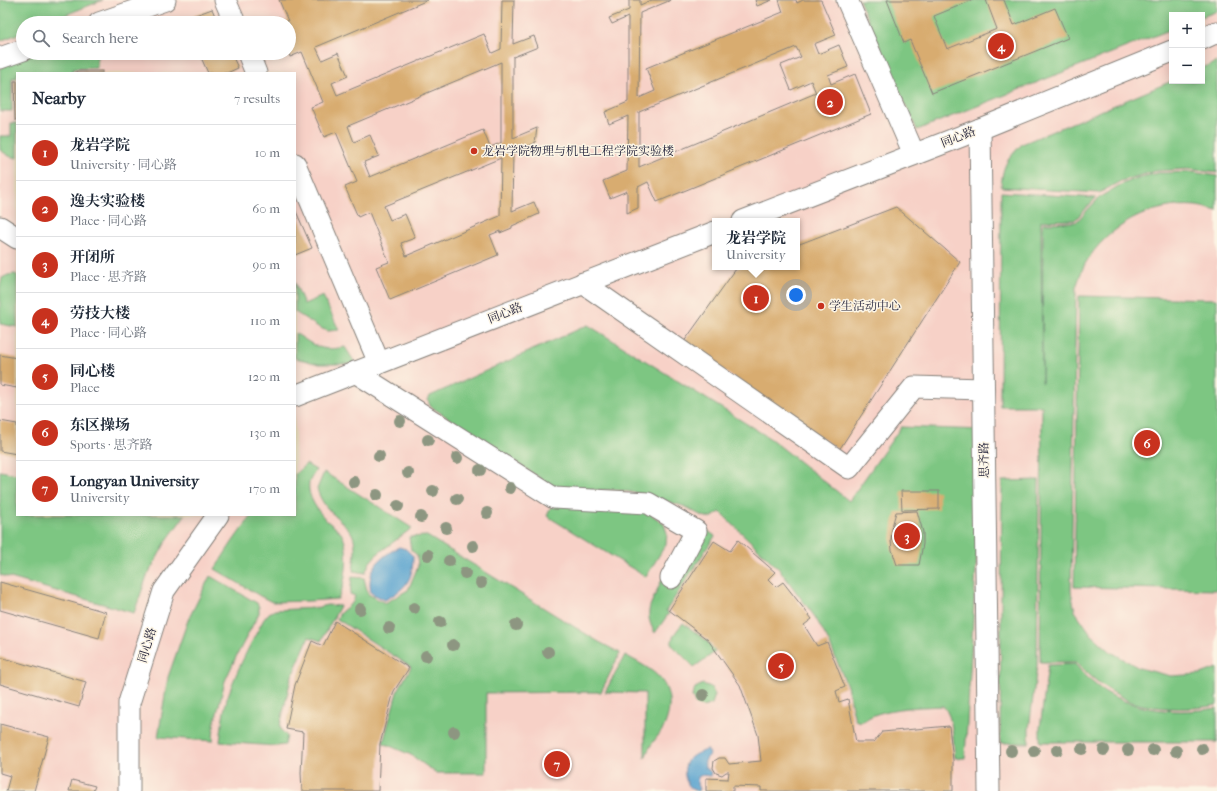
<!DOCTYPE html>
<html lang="en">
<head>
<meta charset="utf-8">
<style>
  body { margin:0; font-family:"IM FELL French Canon","Noto Serif SC",serif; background:#f2f2f3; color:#1f2937 }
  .controls { position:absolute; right:12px; top:12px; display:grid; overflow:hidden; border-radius:0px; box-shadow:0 2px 10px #0003 }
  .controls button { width:36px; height:36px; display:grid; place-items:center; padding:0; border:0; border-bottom:1px solid #e0e1e3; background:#fff; color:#1f2937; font:20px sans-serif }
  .you { position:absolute; left:796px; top:295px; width:14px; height:14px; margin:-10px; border:3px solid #fff; border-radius:50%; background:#1a73e8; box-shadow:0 0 0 6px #1a73e833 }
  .badge { display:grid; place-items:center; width:26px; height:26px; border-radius:50%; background:#c8321e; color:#fff; font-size:13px; font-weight:700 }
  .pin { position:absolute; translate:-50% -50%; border:2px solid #fff; box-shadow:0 1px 4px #0006 }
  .popup { position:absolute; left:712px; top:218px; width:88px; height:52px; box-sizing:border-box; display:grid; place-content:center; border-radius:0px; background:#fff; filter:drop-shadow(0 1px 3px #0005); font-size:13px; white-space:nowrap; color:#747a83 }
  .popup b { font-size:15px; color:#1f2937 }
  .popup::after { content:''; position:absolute; left:50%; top:100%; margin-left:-8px; border:8px solid transparent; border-top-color:#fff }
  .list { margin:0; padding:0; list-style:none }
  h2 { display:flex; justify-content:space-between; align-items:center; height:52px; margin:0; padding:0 16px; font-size:17px }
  h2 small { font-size:13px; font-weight:400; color:#747a83 }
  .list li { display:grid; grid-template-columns:26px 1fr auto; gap:12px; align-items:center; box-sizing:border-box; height:56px; padding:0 16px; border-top:1px solid #e0e1e3 }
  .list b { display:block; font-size:15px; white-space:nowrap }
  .list p { margin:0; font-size:13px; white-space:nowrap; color:#747a83 }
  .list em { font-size:13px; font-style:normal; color:#747a83 }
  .icon { flex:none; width:22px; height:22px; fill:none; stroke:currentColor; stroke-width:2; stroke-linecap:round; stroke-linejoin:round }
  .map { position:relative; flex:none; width:1217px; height:791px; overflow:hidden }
  .search { position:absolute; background:#fff; box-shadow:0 2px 10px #0003; left:16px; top:16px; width:280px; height:44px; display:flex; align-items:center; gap:10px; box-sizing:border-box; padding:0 14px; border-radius:22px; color:#747a83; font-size:15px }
  .panel { position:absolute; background:#fff; box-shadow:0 2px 10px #0003; left:16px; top:72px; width:280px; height:444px; border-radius:0px }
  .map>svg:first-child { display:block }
</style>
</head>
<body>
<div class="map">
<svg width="1217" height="791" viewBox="0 0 1217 791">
  <rect width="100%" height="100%" fill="#fcf5e5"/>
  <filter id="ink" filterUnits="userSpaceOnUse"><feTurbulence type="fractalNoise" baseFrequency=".025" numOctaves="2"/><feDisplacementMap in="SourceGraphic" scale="8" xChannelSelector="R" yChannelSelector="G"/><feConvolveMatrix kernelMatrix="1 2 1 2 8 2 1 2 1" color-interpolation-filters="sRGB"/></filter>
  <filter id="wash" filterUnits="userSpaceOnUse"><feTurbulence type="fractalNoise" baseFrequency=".012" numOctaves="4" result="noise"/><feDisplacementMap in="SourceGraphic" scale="16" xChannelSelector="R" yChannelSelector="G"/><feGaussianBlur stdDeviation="0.9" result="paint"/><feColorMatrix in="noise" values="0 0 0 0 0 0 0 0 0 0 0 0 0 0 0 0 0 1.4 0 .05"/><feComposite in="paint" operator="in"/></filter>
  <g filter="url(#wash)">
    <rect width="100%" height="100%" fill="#e9deb9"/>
    <path fill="#f7d1c7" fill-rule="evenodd" d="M 0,0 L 1217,0 L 1217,791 L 0,791 ZM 1172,15 L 1202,15 L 1202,81 L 1172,81 ZM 23,23 L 289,23 L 289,53 L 23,53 ZM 17,73 L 295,73 L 295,515 L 17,515 ZM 715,221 L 797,221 L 797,267 L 715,267 Z"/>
    <g fill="#7dc682" stroke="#50745e">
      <path d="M 0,0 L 103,0 L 45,23 L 23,23 L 23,32 L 0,41 Z"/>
      <path d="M 859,0 L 1217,0 L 1217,11 L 1202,17 L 1202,15 L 1172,15 L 1172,29 L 917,130 Z"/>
      <path d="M 35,53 L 97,53 L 97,68 L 73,69 L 72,73 L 17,73 L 17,78 L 12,78 L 12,111 L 0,111 L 0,68 Z"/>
      <path d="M 1217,62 L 1217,173 L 1189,169 L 1156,171 L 1121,181 L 1099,193 L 1001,187 C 1003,164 1006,161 1022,144 L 1172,81 L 1202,81 L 1202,68 Z"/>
      <path d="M 11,123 L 17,123 L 17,158 L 9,156 L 0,150 L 0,136 L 11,136 Z"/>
      <path d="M 1192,172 L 1217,176 L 1217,211 C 1210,209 1203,207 1196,206 C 1152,202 1107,226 1085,264 C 1081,271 1079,280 1076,287 L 1071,591 L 1075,611 L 1091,634 L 1111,652 L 1139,668 L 1171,676 L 1201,674 L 1217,668 L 1217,705 C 1192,710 1155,710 1131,702 C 1127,701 1124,698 1120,696 C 1102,687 1091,677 1076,662 L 1040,662 L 1042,406 L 1000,406 L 1001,192 L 1096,198 L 1075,220 L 1041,221 L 1042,383 L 1043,223 L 1076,222 L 1100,197 L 1120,185 L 1137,178 L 1158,173 Z"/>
      <path d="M 15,274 L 17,275 L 17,327 L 0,324 L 0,287 L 2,278 L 8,275 Z"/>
      <path d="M 295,283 L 304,304 L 323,296 L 339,330 L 328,331 L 320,328 L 295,312 Z"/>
      <path d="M 1079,296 L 1217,299 L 1217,590 L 1074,587 Z"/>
      <path d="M 588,325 L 771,439 L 849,501 L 901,427 L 984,430 L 965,758 L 955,758 C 953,743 954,717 943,706 C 924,707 903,707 884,712 C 880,713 876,714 872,716 C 865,719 863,724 855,720 L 847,686 L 829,642 L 815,617 L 779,569 L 720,512 L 711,518 L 702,516 L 683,506 L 643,494 L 618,490 L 596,490 L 555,488 L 430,406 L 428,400 L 430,396 Z"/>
      <path d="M 295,333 C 315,346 320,352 345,347 L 356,364 L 319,364 L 295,358 Z"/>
      <path d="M 306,464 L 316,470 C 314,474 310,479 309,483 C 307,497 318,511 327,521 C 332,525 337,528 341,533 C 351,547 346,585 338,599 L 309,601 L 272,602 L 260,596 L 215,569 C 227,550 238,532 253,515 L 295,515 L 295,474 Z"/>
      <path d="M 0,471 L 17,474 L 17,515 L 185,515 L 167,540 L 147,576 L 134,613 L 0,575 Z"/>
      <path d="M 324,472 L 412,528 L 376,555 L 370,562 L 365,573 L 353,571 C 354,560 357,547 353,536 C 350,528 340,521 334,515 C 326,508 320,499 317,489 Z"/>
      <path d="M 1039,480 L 1037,665 L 1029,729 L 1029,743 L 1000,743 L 1002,481 Z"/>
      <path d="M 553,502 L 647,511 L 664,524 L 667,533 L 666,544 L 646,577 L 547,516 Z"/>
      <path d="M 694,521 L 715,536 L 666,611 L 669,613 L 655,633 C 651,626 648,619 649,612 C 649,606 653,600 655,595 C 666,569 680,545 694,521 Z"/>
      <path d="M 427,536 L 599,642 L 620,653 L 601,692 L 486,693 L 486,773 L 436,773 L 411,755 L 383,743 L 397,692 L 411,667 L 337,619 L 340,613 L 353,602 L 355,596 L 350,594 L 352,577 L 364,578 L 368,594 L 385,603 L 408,590 L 418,566 L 417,555 L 411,550 L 409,537 Z"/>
      <path d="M 210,576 L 257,603 L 259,607 L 259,613 L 236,657 L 225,681 L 214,725 L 213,741 L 158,737 L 168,677 L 188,620 Z"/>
      <path d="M 327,605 L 340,606 L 321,641 L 309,637 L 291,678 L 280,726 L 282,731 L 287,736 L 285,745 L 276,746 L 220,742 C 222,726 223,709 229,693 C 238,667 251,643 264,619 L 269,613 L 275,610 L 315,608 Z"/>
      <path d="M 683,623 L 707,641 L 715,652 L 694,667 L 672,645 C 671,636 678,629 683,623 Z"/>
      <path d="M 625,655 C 634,660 644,665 652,671 C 672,686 673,707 663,729 C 659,735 654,740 650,747 C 648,750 647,754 645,758 L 645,693 L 605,692 Z"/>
      <path d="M 1075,664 C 1084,674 1093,684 1104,691 C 1138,712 1178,714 1217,708 L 1217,742 L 1040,742 L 1040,728 L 1048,665 Z"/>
      <path d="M 703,684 L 711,687 L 715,695 L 712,704 L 703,707 L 695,704 L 692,696 L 695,688 Z"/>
    </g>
    <g fill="#57a2cf" stroke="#3c6285">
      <path d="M 399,547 L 406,549 L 413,556 C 413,581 406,588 385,600 L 371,593 C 366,569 380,557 399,547 Z"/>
      <path d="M 707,749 L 710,755 C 705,759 704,762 705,768 L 711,772 L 710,776 L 702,775 L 698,777 L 697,784 L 699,789 L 698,791 C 685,789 681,770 688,760 C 692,755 701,752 707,749 Z"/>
    </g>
    <g id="blocks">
      <g fill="#d8ac6f" fill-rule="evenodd">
        <path d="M 279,0 L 428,0 L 316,47 L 322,60 L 338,53 L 348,76 L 332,83 L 337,95 L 484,34 L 492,53 L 501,49 L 502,0 L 514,0 L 513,44 L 534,36 L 538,47 L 513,57 L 513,138 L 537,128 L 535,143 L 513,153 L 512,211 L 534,202 L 539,214 L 512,226 L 512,228 L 500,233 L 500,231 L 490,235 L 498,255 L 390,300 L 376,267 L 389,262 L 369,212 L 358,217 L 345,187 L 357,182 L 336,132 L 324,137 L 311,107 L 323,102 L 302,52 L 290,57 L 289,53 L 289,23 L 284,23 L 288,21 ZM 501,62 L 501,143 L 490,147 L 483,130 L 370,177 L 364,162 L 379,156 L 370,135 L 354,142 L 348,126 ZM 501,158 L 500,216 L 406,256 L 401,243 L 415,238 L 405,214 L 390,220 L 384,206 Z"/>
        <path d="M 629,0 L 640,0 L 640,5 L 652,0 L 671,0 L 640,13 L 639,98 L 655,91 L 646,68 L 783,12 L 779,0 L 796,0 L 797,3 L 803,0 L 821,0 L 836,35 L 814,44 L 818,54 L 839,45 L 848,67 L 828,75 L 831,84 L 855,74 L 871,114 L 657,202 L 648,182 L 638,187 L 638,208 L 627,213 L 627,191 L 610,198 L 603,181 L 627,171 L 628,116 L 609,124 L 605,112 L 628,102 L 628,17 L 612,24 L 609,18 L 629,10 ZM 796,47 L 801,57 L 781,65 L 791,90 L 811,81 L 816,93 L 639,167 L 639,112 Z"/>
        <path d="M 755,0 L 772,0 L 757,6 Z"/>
        <path d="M 887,0 L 973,0 L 934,16 L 947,49 L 997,29 L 986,0 L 1004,0 L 1014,25 L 1055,8 L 1068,38 L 932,93 L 910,40 L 904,43 Z"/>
        <path d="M 212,9 L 218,23 L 196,23 L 193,16 Z"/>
        <path d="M 199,53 L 231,53 L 238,68 L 227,73 L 208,73 Z"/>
        <rect x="76" y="71" width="26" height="2"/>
        <path d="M 14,81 L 17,81 L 17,120 L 15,120 Z"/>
        <path d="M 896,207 L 960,262 L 839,450 L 683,343 L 736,269 L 740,267 L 797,267 L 797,245 Z"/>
        <path d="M 295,209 L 312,248 L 295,255 Z"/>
        <path d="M 0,355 L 17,358 L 17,388 L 0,385 Z"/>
        <path d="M 0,421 L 17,424 L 17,454 L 0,451 Z"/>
        <path d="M 901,491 L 939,491 L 939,509 L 902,510 Z"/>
        <path d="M 917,511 L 923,532 L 923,544 L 919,565 L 897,565 L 892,550 L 891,541 L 893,523 L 896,512 Z"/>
        <path d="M 738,540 L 775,572 L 768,579 L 776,587 L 783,582 L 812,619 L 804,625 L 817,646 L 827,642 L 845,687 L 836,691 L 839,702 L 848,699 L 856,742 L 874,742 L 882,732 L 949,726 L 953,760 L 953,791 L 761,791 L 761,787 L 733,786 L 733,791 L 706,791 L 706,778 L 728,779 L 729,772 L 726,772 L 722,775 L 716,773 L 713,768 L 714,761 L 719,758 L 725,758 L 729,764 L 761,761 L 758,735 L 740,685 L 708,640 L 669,610 L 714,541 L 730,551 Z"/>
        <path d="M 0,582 L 106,612 L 99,638 L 0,610 Z"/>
        <path d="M 335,621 L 409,668 L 394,691 L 380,744 L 378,791 L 302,791 L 301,773 L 303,732 L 286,729 L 295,685 L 312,641 L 323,646 Z"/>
        <path d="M 0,657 L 86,682 L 79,707 L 0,684 Z"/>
        <path d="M 0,724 L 49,737 L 34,791 L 6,791 L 10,776 L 0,773 Z"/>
        <path d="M 72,780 L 95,786 L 93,791 L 69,791 Z"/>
      </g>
    </g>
  </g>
  <g filter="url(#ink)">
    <use href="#blocks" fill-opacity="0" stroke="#86807a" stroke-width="1"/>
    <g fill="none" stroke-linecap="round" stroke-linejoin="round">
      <defs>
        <g id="minor">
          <path d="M 225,0 L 235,23"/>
          <path d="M 847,0 L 914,154"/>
          <path d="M 99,23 L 165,0"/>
          <path d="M 1202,39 L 1217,32"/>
          <path d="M 248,53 L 256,73"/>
          <path d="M 0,58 L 23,50"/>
          <path d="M 980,129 L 989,791"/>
          <path d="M 295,164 L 379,363"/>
          <path d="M 743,221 L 980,129 L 1172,51"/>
          <path d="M 0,227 L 17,238"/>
          <path d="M 583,283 L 849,468 L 914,387 L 983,389"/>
          <path d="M 355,372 L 554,498 L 648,503 L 696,531 L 671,578"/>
          <path d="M 295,396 L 715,232"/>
          <path d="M 129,791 L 129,703 L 164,591 L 218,515"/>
        </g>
      </defs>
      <use href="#minor" stroke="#86807a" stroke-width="23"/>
      <use href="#minor" stroke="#fff" stroke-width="21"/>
    </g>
    <g fill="#8d9681">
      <circle cx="400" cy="421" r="6"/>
      <circle cx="428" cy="440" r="6"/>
      <circle cx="379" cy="456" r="6"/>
      <circle cx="457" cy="458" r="6"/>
      <circle cx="480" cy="470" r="6"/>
      <circle cx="408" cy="473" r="6"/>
      <circle cx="354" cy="482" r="6"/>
      <circle cx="510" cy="488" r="6"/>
      <circle cx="433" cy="491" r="6"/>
      <circle cx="377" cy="495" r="6"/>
      <circle cx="457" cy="499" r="6"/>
      <circle cx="398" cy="506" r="6"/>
      <circle cx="487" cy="513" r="6"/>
      <circle cx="421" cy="517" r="6"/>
      <circle cx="446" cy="528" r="6"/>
      <circle cx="473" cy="546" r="6"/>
      <circle cx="428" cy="555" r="6"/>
      <circle cx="449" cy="561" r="6"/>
      <circle cx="465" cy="573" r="6"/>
      <circle cx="481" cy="583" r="6"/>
      <circle cx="414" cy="608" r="6"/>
      <circle cx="360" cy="609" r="6"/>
      <circle cx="440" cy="622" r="6"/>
      <circle cx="516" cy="625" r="6"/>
      <circle cx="389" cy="628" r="6"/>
      <circle cx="453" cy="645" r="6"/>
      <circle cx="548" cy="652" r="6"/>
      <circle cx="426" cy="656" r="6"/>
      <circle cx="703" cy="695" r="6"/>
      <circle cx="454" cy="732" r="6"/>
      <circle cx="1082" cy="749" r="6"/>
      <circle cx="1202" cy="749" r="6"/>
      <circle cx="1057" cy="750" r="6"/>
      <circle cx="1104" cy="750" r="6"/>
      <circle cx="1128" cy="750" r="6"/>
      <circle cx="1153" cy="750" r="6"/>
      <circle cx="1011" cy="751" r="6"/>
      <circle cx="1034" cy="751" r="6"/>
      <circle cx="1176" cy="751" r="6"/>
    </g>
  </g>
  <g fill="#c8321e" stroke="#fcf5e5" stroke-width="1.5">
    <circle cx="474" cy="151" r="4"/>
    <circle cx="821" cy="306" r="4"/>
  </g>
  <g text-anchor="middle" stroke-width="3" stroke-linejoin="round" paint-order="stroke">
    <g font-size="12" fill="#22223b" stroke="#fcf5e5">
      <text transform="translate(958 137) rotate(-21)" y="4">同心路</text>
      <text transform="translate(505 313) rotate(-21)" y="4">同心路</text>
      <text transform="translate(984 460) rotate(-91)" y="4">思齐路</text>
      <text transform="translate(147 645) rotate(-73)" y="4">同心路</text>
    </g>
    <g font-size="12" fill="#22223b" stroke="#fcf5e5" text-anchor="start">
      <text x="482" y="155">龙岩学院物理与机电工程学院实验楼</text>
      <text x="829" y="310">学生活动中心</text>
    </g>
  </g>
</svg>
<div class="controls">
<button>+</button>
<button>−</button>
</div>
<div class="you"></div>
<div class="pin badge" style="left:756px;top:298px">1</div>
<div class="popup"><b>龙岩学院</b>University</div>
<div class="pin badge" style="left:830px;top:102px">2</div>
<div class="pin badge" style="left:907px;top:536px">3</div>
<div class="pin badge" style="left:1001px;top:46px">4</div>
<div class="pin badge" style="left:781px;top:666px">5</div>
<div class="pin badge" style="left:1147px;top:443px">6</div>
<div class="pin badge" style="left:557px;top:764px">7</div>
<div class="search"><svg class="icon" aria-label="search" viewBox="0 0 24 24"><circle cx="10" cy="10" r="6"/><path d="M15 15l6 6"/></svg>Search here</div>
<section class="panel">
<h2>Nearby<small>7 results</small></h2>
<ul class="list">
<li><span class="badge">1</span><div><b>龙岩学院</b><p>University · 同心路</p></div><em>10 m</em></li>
<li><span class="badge">2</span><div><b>逸夫实验楼</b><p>Place · 同心路</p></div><em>60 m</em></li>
<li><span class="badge">3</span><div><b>开闭所</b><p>Place · 思齐路</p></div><em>90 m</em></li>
<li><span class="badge">4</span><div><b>劳技大楼</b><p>Place · 同心路</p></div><em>110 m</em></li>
<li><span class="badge">5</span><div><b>同心楼</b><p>Place</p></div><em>120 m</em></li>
<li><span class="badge">6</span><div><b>东区操场</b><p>Sports · 思齐路</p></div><em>130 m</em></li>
<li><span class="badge">7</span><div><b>Longyan University</b><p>University</p></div><em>170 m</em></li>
</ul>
</section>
</div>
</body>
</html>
